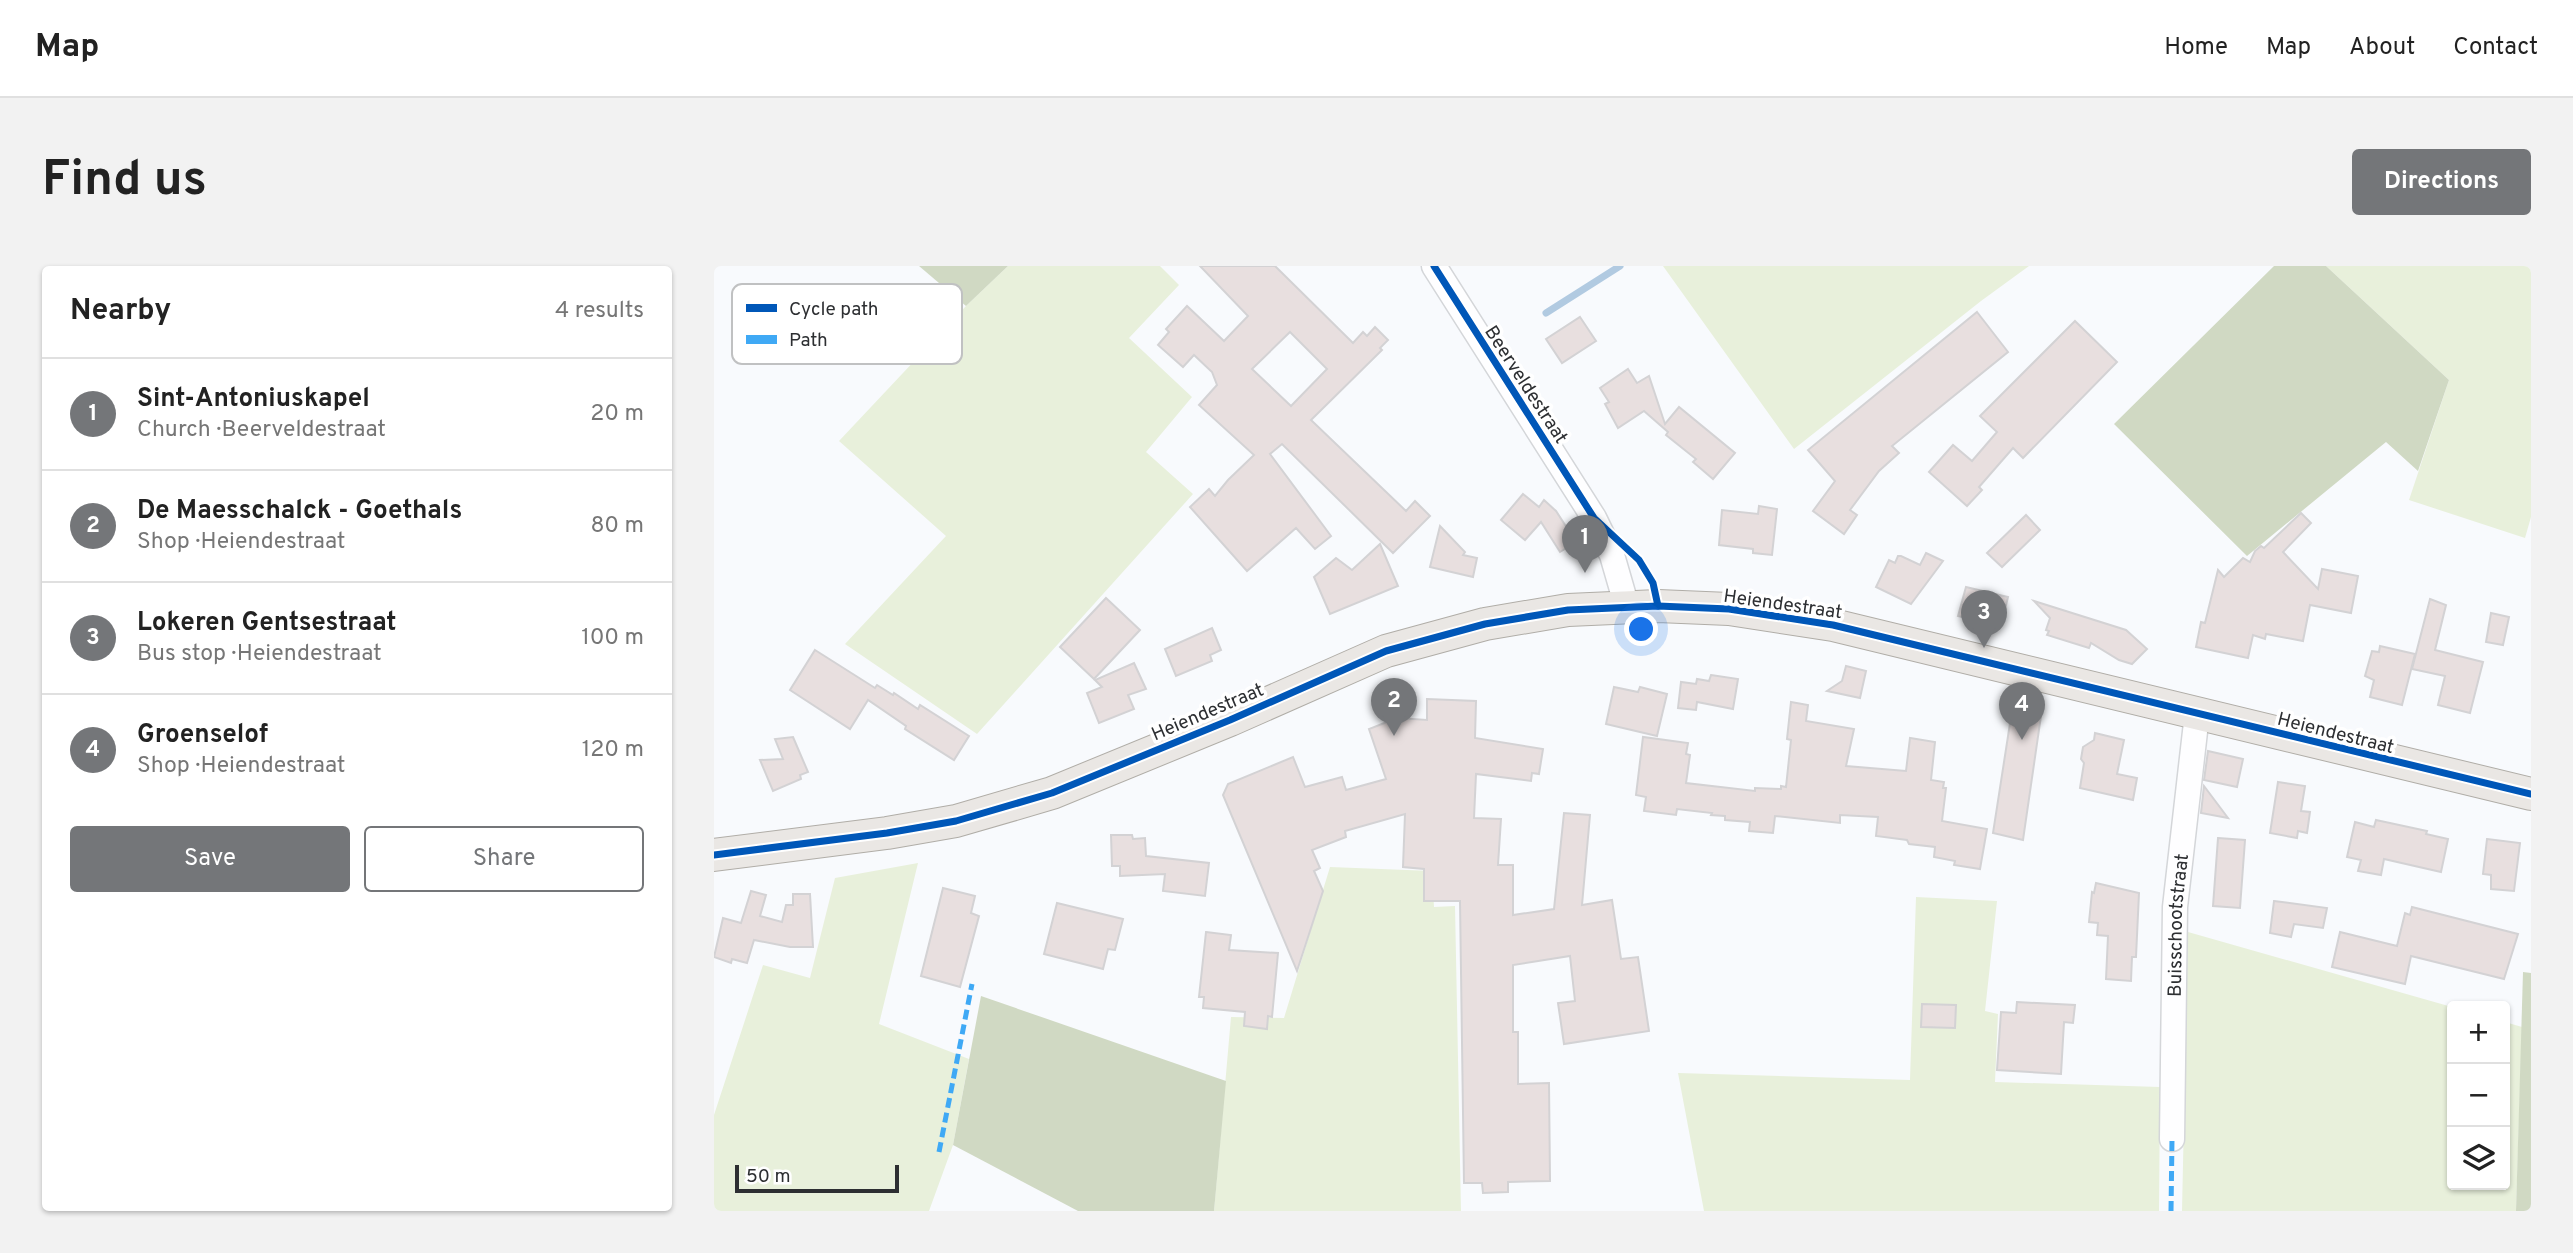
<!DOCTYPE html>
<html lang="en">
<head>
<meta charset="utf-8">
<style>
  body { margin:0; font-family:Overpass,sans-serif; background:#f2f2f2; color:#222 }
  .controls { position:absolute; right:21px; bottom:21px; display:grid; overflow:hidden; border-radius:7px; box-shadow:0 2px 5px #0004 }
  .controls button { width:63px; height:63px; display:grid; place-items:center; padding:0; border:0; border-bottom:2px solid #e0e0e0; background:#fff; color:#222; font:35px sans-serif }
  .scale { position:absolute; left:21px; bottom:18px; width:164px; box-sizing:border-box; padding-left:7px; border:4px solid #2d2f32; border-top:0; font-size:19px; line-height:24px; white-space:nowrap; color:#2d2f32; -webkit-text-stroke:5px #fff; paint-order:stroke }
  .you { position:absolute; left:928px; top:364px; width:24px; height:24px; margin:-18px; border:5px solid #fff; border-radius:50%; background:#1a73e8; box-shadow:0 0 0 10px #1a73e833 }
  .badge { display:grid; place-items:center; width:46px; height:46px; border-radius:50%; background:#747679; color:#fff; font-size:23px; font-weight:700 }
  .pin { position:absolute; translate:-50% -58px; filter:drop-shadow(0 2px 4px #0008) }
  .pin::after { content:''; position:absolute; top:37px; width:24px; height:21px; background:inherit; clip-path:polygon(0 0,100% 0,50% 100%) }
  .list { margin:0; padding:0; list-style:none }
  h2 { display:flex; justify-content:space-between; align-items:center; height:91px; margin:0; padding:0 28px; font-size:30px }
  h2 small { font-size:23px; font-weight:400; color:#767676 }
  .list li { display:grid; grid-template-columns:46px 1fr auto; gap:21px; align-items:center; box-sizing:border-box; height:112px; padding:0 28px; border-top:2px solid #e0e0e0 }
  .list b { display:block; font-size:26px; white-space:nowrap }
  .list p { margin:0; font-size:23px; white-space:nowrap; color:#767676 }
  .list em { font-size:23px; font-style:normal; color:#767676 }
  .actions { display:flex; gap:14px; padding:21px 28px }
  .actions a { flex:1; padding:16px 0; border:2px solid #747679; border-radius:7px; text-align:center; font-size:24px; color:#747679 }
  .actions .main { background:#747679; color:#fff }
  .icon { flex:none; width:38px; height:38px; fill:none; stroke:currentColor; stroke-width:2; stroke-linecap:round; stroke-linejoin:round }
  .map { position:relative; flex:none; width:1817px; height:945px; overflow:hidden; border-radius:7px }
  header { display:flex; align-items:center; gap:42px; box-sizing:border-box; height:98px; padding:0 35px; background:#fff; border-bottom:2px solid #e0e0e0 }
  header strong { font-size:33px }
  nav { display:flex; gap:38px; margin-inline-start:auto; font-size:24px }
  .intro { display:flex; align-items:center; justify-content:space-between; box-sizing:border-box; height:168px; padding:0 42px }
  h1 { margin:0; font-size:49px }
  .button { padding:18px 32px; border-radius:7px; background:#747679; color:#fff; font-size:24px; font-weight:700 }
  main { display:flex; gap:42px; padding:0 42px }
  aside { flex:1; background:#fff; border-radius:7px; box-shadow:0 2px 5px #0004 }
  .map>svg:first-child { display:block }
</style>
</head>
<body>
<header>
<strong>Map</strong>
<nav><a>Home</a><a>Map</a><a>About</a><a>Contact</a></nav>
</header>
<div class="intro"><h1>Find us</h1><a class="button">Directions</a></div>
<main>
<aside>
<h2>Nearby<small>4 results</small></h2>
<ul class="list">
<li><span class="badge">1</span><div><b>Sint-Antoniuskapel</b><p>Church · Beerveldestraat</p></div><em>20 m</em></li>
<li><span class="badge">2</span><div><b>De Maesschalck - Goethals</b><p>Shop · Heiendestraat</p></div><em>80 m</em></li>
<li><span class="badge">3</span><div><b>Lokeren Gentsestraat</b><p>Bus stop · Heiendestraat</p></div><em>100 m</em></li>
<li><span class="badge">4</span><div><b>Groenselof</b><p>Shop · Heiendestraat</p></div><em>120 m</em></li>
</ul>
<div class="actions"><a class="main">Save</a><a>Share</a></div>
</aside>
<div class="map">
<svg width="1817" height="945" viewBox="0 0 1817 945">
  <rect width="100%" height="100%" fill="#f8fafd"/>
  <g fill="#e8f0db">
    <path d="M 294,0 L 446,0 L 465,19 L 415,72 L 478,131 L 432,186 L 479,228 L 263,468 L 131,378 L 232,270 L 125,175 L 252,40 Z"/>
    <path d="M 949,0 L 1315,0 L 1267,35 L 1080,183 Z"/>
    <path d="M 1612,0 L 1817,0 L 1817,251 L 1811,272 L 1695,234 L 1735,114 Z"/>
    <path d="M 204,597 L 165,758 L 255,793 L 239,879 L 215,945 L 0,945 L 0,849 L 49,699 L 96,712 L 121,612 Z"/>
    <path d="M 616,601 L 718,605 L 720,641 L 741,640 L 747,945 L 500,945 L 517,751 L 570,752 Z"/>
    <path d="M 1202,631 L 1283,635 L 1271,745 L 1284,748 L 1281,816 L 1446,821 L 1445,945 L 990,945 L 964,807 L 1196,814 Z"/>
    <path d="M 1474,666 L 1738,741 L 1738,919 L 1791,919 L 1791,756 L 1808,761 L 1802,945 L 1468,945 Z"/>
  </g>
  <g fill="#d0d9c3">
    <path d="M 205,0 L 294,0 L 252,40 Z"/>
    <path d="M 1560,0 L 1612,0 L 1735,114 L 1704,205 L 1672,176 L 1533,290 L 1400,158 Z"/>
    <path d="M 1809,706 L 1817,707 L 1817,945 L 1802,945 Z"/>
    <path d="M 267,730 L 512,815 L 500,945 L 364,945 L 239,879 Z"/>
  </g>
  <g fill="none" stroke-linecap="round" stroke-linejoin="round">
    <path stroke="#b1cae1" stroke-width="7" d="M 832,47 L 906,0"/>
  </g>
  <g fill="#e8dfdf" stroke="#d3d2d4" stroke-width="2" fill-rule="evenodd">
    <path d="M 486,0 L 561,0 L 639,77 L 649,66 L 653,70 L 661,61 L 674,74 L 666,82 L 668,84 L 597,154 L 692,245 L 701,235 L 716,250 L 679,287 L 568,178 L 556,188 L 617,270 L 601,283 L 582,262 L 533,305 L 476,241 L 495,223 L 501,230 L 514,214 L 540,189 L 485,139 L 503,119 L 498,106 L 480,89 L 469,101 L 444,79 L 455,66 L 452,63 L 473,40 L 510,75 L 534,50 ZM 576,66 L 613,103 L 577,140 L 538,103 Z"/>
    <path d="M 1263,46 L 1294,86 L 1178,180 L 1185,187 L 1165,205 L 1136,244 L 1143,249 L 1130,268 L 1099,245 L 1121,215 L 1094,184 Z"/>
    <path d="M 866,51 L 882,75 L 848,97 L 832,73 Z"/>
    <path d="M 1361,55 L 1403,96 L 1309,192 L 1299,182 L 1265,221 L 1268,224 L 1253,240 L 1215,206 L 1239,179 L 1258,195 L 1283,166 L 1266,150 Z"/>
    <path d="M 914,103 L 923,117 L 935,110 L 951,158 L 965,141 L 1021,187 L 999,213 L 979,196 L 982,193 L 952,169 L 954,166 L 930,145 L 904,162 L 891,138 L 895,136 L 886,122 Z"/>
    <path d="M 809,228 L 825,241 L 830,234 L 842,245 L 862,276 L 846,286 L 827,256 L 811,274 L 787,254 Z"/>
    <path d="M 1045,240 L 1063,243 L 1058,289 L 1039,287 L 1039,283 L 1005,279 L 1008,244 L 1044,248 Z"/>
    <path d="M 1587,247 L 1597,257 L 1569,286 L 1604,323 L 1608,303 L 1644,310 L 1637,347 L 1596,339 L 1589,375 L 1552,368 L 1551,373 L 1539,369 L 1534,392 L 1482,381 L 1487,356 L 1491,357 L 1504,304 L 1510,311 L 1529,292 L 1536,296 L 1541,285 L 1547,280 L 1550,282 Z"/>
    <path d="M 1312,249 L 1326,264 L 1288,301 L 1273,287 Z"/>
    <path d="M 726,260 L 751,286 L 749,289 L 763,292 L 759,311 L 716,301 Z"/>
    <path d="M 666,278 L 684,320 L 616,348 L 600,311 L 622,292 L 638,304 Z"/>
    <path d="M 1212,287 L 1229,295 L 1197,338 L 1162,321 L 1175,294 L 1181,297 L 1184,290 L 1187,290 L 1206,299 Z"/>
    <path d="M 1252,321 L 1294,331 L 1287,360 L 1244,350 Z"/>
    <path d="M 392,332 L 426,364 L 380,413 L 346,381 Z"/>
    <path d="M 1716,333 L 1732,339 L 1721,384 L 1769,396 L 1756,447 L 1724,439 L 1731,410 L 1698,403 Z"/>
    <path d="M 1320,335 L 1412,364 L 1433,383 L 1418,398 L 1405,394 L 1377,377 L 1375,382 L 1333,369 L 1335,365 L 1332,364 L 1336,352 Z"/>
    <path d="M 1777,347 L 1795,351 L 1789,379 L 1772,376 Z"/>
    <path d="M 498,362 L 507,384 L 496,389 L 498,395 L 462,410 L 451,383 Z"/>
    <path d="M 1666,380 L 1701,388 L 1688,439 L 1656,431 L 1660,414 L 1651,410 L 1658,385 L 1665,386 Z"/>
    <path d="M 101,384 L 161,422 L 163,419 L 179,429 L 180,427 L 204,443 L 206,439 L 255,470 L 240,494 L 191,463 L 192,460 L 154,434 L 136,463 L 76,424 Z"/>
    <path d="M 420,397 L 432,423 L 414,429 L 420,443 L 385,457 L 373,427 L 388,421 L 381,414 Z"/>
    <path d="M 1132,400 L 1152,405 L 1146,432 L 1113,425 L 1128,415 Z"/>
    <path d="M 997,409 L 1024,413 L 1019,443 L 983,436 L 982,444 L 964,442 L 967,416 L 982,418 L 983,413 L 995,415 Z"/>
    <path d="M 900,421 L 924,426 L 926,421 L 953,428 L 943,470 L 892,458 Z"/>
    <path d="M 713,433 L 762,435 L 761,472 L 829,483 L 825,508 L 818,507 L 817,515 L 762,508 L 760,552 L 787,553 L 784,599 L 799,599 L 799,649 L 840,643 L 850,547 L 876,549 L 868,639 L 898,634 L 907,693 L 924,691 L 935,765 L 850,778 L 844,737 L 861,735 L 856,690 L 799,699 L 799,766 L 804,766 L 804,818 L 835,817 L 836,915 L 794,916 L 794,926 L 769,927 L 768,917 L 750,917 L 746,635 L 710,635 L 710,603 L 689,601 L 691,548 L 631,565 L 632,571 L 598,584 L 606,602 L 600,605 L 609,625 L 583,705 L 509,529 L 514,518 L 579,491 L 591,521 L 628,511 L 632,524 L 672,513 L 655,463 L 683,452 L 713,454 Z"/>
    <path d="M 1077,436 L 1094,439 L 1092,455 L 1140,463 L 1132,500 L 1192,505 L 1196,472 L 1221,476 L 1217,514 L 1230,516 L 1229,522 L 1232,522 L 1228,555 L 1273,563 L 1266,603 L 1240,599 L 1241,595 L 1220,591 L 1221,581 L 1195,578 L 1193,574 L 1162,570 L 1164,551 L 1126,549 L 1126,557 L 1061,550 L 1059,567 L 1035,565 L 1036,556 L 1011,554 L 1011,550 L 997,549 L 998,547 L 963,543 L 962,549 L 930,545 L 932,531 L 922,529 L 929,471 L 974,477 L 972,488 L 976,489 L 972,517 L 1041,525 L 1041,522 L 1067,523 L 1067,520 L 1072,521 L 1077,474 L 1073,473 Z"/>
    <path d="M 1299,438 L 1328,443 L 1309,574 L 1279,567 Z"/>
    <path d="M 1381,467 L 1410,474 L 1403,508 L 1423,512 L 1419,534 L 1366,522 L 1370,497 L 1367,493 L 1369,481 L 1380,474 Z"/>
    <path d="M 79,471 L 94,506 L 86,509 L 87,513 L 59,525 L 46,494 L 69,493 L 61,473 Z"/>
    <path d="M 1494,485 L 1529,493 L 1523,521 L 1490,514 Z"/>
    <path d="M 1564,516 L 1591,520 L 1587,545 L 1596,546 L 1593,567 L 1584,565 L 1583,572 L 1556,567 Z"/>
    <path d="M 1490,520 L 1514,552 L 1487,547 Z"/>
    <path d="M 1662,554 L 1713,565 L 1712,568 L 1734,573 L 1727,606 L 1670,593 L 1667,609 L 1644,605 L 1647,594 L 1633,591 L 1641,556 L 1660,561 Z"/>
    <path d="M 397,569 L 418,569 L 419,573 L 431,572 L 432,590 L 495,597 L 491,630 L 449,625 L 451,608 L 406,610 L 406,600 L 398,600 Z"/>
    <path d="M 1504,572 L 1531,574 L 1526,642 L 1499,640 Z"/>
    <path d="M 1773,573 L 1806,577 L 1800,625 L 1777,623 L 1777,609 L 1769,608 Z"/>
    <path d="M 1382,617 L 1425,627 L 1422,691 L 1418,691 L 1417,715 L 1392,713 L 1394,670 L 1383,669 L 1384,657 L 1375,656 L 1378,626 L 1380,627 Z"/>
    <path d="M 229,622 L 261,630 L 257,647 L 265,650 L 246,721 L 207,710 Z"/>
    <path d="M 37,625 L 52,629 L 46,650 L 68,656 L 72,639 L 79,639 L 79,628 L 96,628 L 99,681 L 76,681 L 40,674 L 33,697 L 18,693 L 17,697 L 0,691 L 9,652 L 27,657 Z"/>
    <path d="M 1560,635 L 1613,642 L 1609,662 L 1580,658 L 1577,671 L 1556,667 Z"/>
    <path d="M 343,637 L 409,653 L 401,684 L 394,683 L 389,703 L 330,688 Z"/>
    <path d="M 1698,641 L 1804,668 L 1790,713 L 1697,690 L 1691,718 L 1618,701 L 1626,666 L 1683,680 L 1691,647 L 1696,649 Z"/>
    <path d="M 492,666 L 517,669 L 515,684 L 564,687 L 558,751 L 554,750 L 553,763 L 530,760 L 531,746 L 489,742 L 490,731 L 485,731 Z"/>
    <path d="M 1303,736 L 1361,739 L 1359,757 L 1350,756 L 1347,808 L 1283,804 L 1287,746 L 1302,747 Z"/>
    <path d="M 1208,738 L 1242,739 L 1241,762 L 1207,761 Z"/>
  </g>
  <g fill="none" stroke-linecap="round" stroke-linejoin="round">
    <defs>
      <g id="minor">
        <path d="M 720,0 L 880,252 L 898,289 L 913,341"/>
        <path id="s1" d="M 1458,873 L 1461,641 L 1483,448"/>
      </g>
      <path id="major" d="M 0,589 L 173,567 L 242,555 L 338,527 L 516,454 L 672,385 L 771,358 L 854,344 L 944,340 L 1015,343 L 1119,359 L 1817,528"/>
    </defs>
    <use href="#minor" stroke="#d4d6d9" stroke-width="27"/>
    <use href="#major" stroke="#b0ada7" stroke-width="34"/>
    <use href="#minor" stroke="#fefeff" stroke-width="24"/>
    <use href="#major" stroke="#eae7e4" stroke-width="32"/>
    <g stroke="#3fa9f5" stroke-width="5" stroke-dasharray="10 5" stroke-linecap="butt">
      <path d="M 225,886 L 258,718"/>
      <path d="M 1457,945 L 1458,873"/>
    </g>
    <defs>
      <g id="cycleway">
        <path d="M 720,0 L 880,252 L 925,294 L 939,317 L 944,340"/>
        <path d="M 0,589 L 173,567 L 242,555 L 338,527 L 516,454 L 672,385 L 771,358 L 854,344 L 944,340 L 1015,343 L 1119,359 L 1817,528"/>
      </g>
    </defs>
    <use href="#cycleway" stroke="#fff" stroke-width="11"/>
    <use href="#cycleway" stroke="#0057b8" stroke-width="7"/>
  </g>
  <g text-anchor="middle" stroke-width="7" stroke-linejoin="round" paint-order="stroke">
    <g font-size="19" fill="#2d2f32" stroke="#fff">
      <text transform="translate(813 118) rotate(57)" y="7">Beerveldestraat</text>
      <text transform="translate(1069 337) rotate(8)" y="7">Heiendestraat</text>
      <text transform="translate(493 445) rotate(-23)" y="7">Heiendestraat</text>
      <text transform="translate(1622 466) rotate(14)" y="7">Heiendestraat</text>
      <text dy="7" stroke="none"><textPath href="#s1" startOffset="214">Buisschootstraat</textPath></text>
    </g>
  </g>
  <rect x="18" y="18" width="230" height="80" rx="10" fill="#fff" stroke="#c0c1c2" stroke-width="2"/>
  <rect x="32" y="38" width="31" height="8" fill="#0057b8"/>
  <rect x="32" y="69" width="31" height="9" fill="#3fa9f5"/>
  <g font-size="19" fill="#2d2f32">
    <text x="75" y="49">Cycle path</text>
    <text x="75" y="80">Path</text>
  </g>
</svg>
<div class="controls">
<button>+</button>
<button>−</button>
<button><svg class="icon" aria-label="layers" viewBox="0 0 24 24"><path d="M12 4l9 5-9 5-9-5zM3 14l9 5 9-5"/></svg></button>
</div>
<div class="scale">50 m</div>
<div class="you"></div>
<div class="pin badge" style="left:871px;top:307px">1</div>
<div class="pin badge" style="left:680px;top:470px">2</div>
<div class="pin badge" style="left:1270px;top:382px">3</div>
<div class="pin badge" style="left:1308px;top:474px">4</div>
</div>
</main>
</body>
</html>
